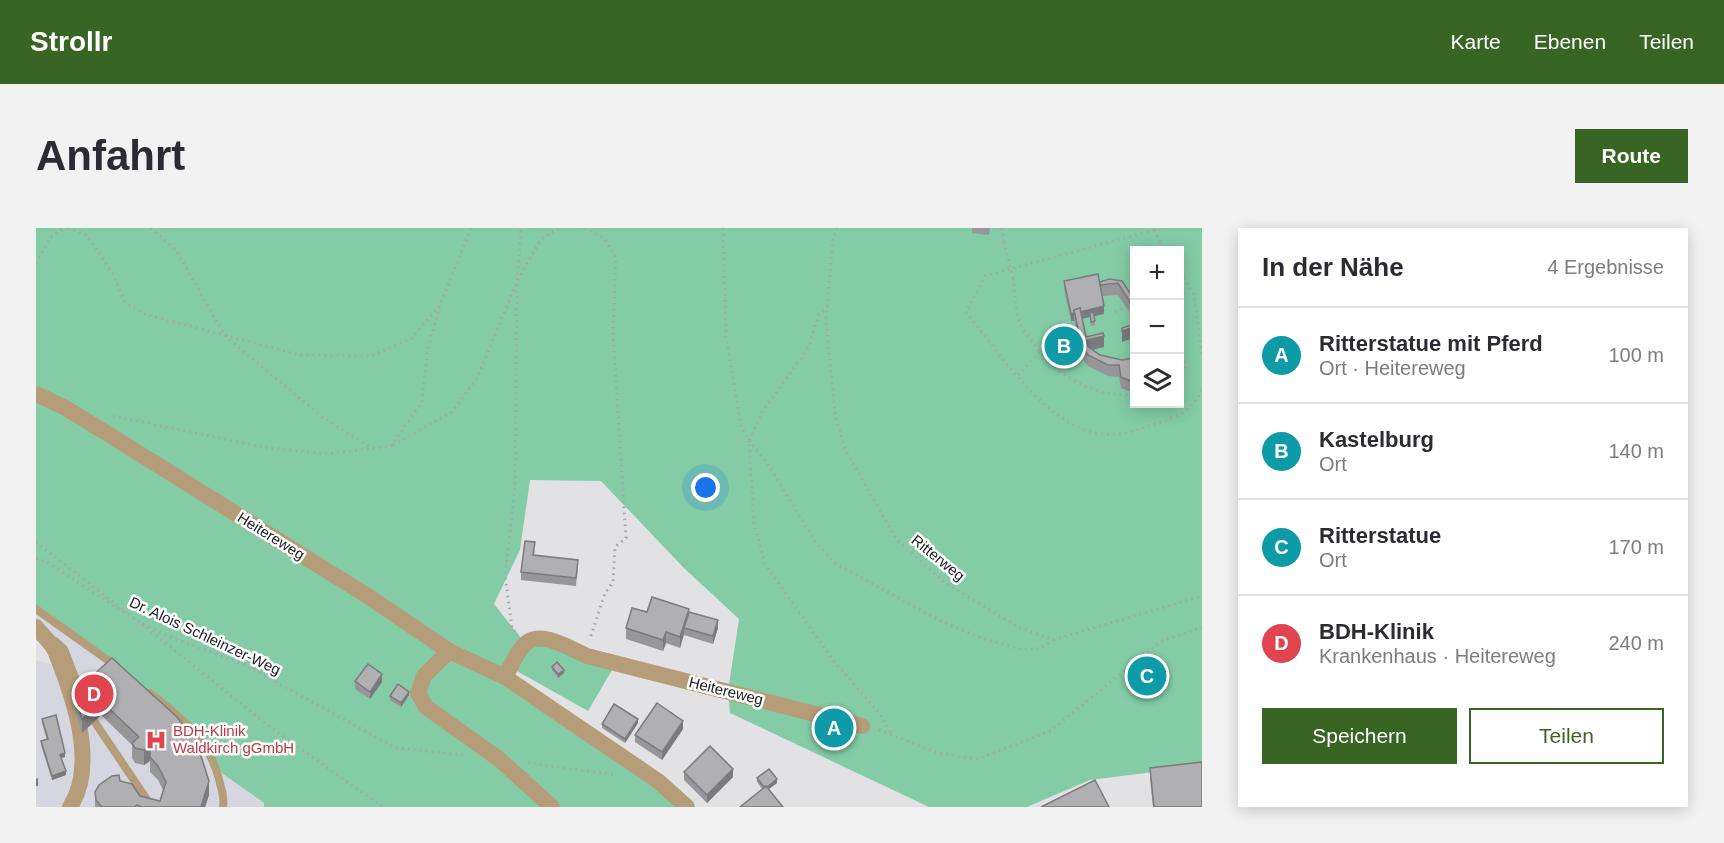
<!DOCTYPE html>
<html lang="de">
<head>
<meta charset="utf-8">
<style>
  body { margin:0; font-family:Arial,sans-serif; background:#f2f2f3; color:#2b2b33 }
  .controls { position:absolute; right:18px; top:18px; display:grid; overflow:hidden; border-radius:0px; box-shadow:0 3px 15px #0003 }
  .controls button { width:54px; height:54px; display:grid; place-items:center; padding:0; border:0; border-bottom:2px solid #e1e1e2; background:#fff; color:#2b2b33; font:30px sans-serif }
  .you { position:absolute; left:670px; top:260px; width:21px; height:21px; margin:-15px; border:4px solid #fff; border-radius:50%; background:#1a73e8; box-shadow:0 0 0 9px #1a73e833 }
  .badge { display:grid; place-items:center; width:39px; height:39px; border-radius:50%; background:#396524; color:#fff; font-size:20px; font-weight:700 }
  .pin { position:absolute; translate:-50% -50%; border:3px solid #fff; box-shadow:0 2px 6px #0006 }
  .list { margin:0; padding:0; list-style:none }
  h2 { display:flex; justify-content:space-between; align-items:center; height:78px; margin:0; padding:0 24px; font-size:26px }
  h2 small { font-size:20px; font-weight:400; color:#7c7c81 }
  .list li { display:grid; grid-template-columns:39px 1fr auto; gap:18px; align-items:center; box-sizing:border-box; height:96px; padding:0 24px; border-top:2px solid #e1e1e2 }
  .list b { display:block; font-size:22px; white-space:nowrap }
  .list p { margin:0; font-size:20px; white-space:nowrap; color:#7c7c81 }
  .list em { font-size:20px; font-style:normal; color:#7c7c81 }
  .actions { display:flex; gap:12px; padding:18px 24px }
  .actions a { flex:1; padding:14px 0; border:2px solid #396524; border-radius:0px; text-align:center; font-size:21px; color:#396524 }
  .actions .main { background:#396524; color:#fff }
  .icon { flex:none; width:33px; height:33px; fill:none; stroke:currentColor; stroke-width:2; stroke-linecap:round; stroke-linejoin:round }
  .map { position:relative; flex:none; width:1166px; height:579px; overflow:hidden; border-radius:0px }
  header { display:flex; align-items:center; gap:36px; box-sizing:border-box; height:84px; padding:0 30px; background:#396524; color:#fff }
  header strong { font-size:28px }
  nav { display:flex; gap:33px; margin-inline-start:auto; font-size:21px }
  .intro { display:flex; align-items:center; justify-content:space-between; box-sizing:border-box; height:144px; padding:0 36px }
  h1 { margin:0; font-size:42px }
  .button { padding:15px 27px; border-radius:0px; background:#396524; color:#fff; font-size:21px; font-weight:700 }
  main { display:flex; gap:36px; padding:0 36px }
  aside { flex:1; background:#fff; border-radius:0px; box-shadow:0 3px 15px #0003 }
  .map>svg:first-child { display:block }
</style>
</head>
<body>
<header>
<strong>Strollr</strong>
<nav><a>Karte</a><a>Ebenen</a><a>Teilen</a></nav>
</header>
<div class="intro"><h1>Anfahrt</h1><a class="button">Route</a></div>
<main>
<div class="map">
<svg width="1166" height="579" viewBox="0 0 1166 579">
  <rect width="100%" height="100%" fill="#e2e2e4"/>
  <path fill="#d5d6e0" d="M 0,381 L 148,493 L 180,541 L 228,575 L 228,579 L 0,579 L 0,432 L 24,439 L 0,399 Z"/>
  <g fill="#83cca6" fill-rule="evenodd">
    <path d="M 0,0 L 1166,0 L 1166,538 L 1054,552 L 991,579 L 893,579 L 694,485 L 692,463 L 703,391 L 648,340 L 565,253 L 494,252 L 484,322 L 458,376 L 489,415 L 469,449 L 651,579 L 228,579 L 228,575 L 180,541 L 167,512 L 0,381 ZM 1098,22 L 1144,22 L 1144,176 L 1098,176 Z"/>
    <path d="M 504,414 L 576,442 L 552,483 L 479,442 L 493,419 Z"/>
  </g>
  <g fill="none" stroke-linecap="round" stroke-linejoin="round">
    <g stroke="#a6a6a8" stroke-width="3" stroke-dasharray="1.5 4.5" stroke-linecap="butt">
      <path d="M 32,0 L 51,7 L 77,46 L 89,74 L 108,86 L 264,127 L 335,128 L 376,110 L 403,78"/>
      <path d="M 115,0 L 140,22 L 189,108 L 286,189 L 337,221"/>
      <path d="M 549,0 L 568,10 L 580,29 L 577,105 L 590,310 L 579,319 L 577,354 L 569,365 L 554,411"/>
      <path d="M 687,0 L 690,109 L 705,198 L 713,213 L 730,233 L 779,313 L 800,336 L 903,392 L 942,409 L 987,422 L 1005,420 L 1017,412"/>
      <path d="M 801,0 L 797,10 L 790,92 L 799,185 L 808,219 L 860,311 L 908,354 L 982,399 L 1017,412 L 1166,368"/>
      <path d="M 966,0 L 968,14"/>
      <path d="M 1118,2 L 949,48 L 930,84 C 962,123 1013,203 1068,206 C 1087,208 1104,201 1122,195 C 1141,189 1160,181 1166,160"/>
      <path d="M 1118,2 L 1128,22"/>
      <path d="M 0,35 L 14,10 L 27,0"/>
      <path d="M 1144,45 L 1158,66 L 1166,130"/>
      <path d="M 977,50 C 979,64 979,82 984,96 C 986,102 993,109 997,114 C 1020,148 1057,170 1098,166"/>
      <path d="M 792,78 L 782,87 L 773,119 L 726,184 L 713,213 L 718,295 L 729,336 L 797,432 L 844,486 L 856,506"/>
      <path d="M 1079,84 L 1090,78"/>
      <path d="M 1144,122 L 1150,138 L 1144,147"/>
      <path d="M 982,147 L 1003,124"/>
      <path d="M 77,188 L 232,220 L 292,226 L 355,218 L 386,174 L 392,121 L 404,77 L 435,0"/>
      <path d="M 357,217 L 416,184 L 441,150 L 481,54 L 505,11 L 523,0"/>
      <path d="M 0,314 L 91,385"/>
      <path d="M 0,331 L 9,333 L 100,392 L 129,407 L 207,436 L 360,520 L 427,527"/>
      <path d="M 106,396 L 234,499 L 347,579"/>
      <path d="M 479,404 L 476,400 L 469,347 L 479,256 L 481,54 L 485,0"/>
      <path d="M 843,502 L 902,525 L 942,531 L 1014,503 L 1126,413 L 1166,399"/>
      <path d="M 492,535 L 581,547"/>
    </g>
    <g stroke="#b69d79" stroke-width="8">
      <path d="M 0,381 L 80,438"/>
      <path d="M 19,413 L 28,421 L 47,470"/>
      <path d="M 114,465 C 146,491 171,508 183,551 C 185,561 189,569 187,579"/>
      <path d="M 58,493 L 116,579"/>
    </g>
    <g stroke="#b69d79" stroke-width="16">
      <path d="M 0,166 L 28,179 L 72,206 L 330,367 L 413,423 L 469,449 L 622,553 L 651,579"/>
      <path d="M 0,399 C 6,407 17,416 20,425 C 37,468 62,536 34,579"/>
      <path d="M 413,423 L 388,448 L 382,465 L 390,479 L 463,531 L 516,579"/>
      <path d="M 469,449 C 475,439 480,424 489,416 C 505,401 535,421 551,428 L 826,498"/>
    </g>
    <path stroke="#a6a6a8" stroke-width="3" stroke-dasharray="1.5 4.5" stroke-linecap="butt" d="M 968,14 L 977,50"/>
  </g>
  <g fill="#979799">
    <path d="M 936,0 L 954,0 L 953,7 L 936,5 Z"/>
    <path d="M 1028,53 L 1064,57 L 1086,53 L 1098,71 L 1098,91 L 1082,67 L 1066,68 L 1068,86 L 1058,88 L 1059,97 L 1055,98 L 1054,89 L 1046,91 L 1050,109 L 1068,119 L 1057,122 L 1064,127 L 1086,132 L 1098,130 L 1095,164 L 1085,160 L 1083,149 L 1072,148 L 1052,138 L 1046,130 L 1038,93 L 1035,93 L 1028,61 Z"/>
    <path d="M 499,322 L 498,327 L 542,339 L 540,358 L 485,352 L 485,344 Z"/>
    <path d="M 611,384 L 653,384 L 682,400 L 677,416 L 648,407 L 648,406 L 644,420 L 630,415 L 627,423 L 590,411 L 590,400 Z"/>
    <path d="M 76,430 L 173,567 L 169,579 L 59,579 L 59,564 L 84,553 L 104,568 L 124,573 L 127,562 L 122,552 L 114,544 L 114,533 L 108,537 L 99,535 L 96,530 L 96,517 L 65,487 L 46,505 L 38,479 L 38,465 Z"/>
    <path d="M 516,439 L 528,445 L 522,450 L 516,442 Z"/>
    <path d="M 319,453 L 346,454 L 334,471 L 319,461 Z"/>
    <path d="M 373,467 L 365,479 L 354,472 L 354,468 Z"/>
    <path d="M 6,491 L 29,529 L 25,530 L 30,547 L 16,552 L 5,517 L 5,513 L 11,512 L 6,495 Z"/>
    <path d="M 602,495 L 589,515 L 566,500 L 566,496 Z"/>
    <path d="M 647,501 L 626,532 L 599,514 L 599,507 Z"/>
    <path d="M 1114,540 L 1166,579 L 1117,579 L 1114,551 Z"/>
    <path d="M 648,544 L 697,549 L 671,575 L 648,552 Z"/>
    <path d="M 721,550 L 741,555 L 732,561 L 726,561 L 721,554 Z"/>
  </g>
  <g fill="#7b7b7d">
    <path d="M 1068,78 L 1068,86 L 1040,92 L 1038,85 Z"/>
    <path d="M 1038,85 L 1038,93 L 1035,93 L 1035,86 Z"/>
    <path d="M 1098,99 L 1098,110 L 1086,114 L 1086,103 Z"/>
    <path d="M 1068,108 L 1068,119 L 1050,123 L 1050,112 Z"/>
    <path d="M 1098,150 L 1098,161 L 1095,164 L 1095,153 Z"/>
    <path d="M 653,381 L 653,392 L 648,400 L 648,406 L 644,420 L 644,409 Z"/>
    <path d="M 682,392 L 682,400 L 677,416 L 677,408 Z"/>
    <path d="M 630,404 L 630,415 L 627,423 L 627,412 Z"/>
    <path d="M 528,442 L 528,445 L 522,450 L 522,446 Z"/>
    <path d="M 346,446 L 346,454 L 334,471 L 334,464 Z"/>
    <path d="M 373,464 L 373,467 L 365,479 L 365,475 Z"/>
    <path d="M 65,473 L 65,487 L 46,505 L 46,491 Z"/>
    <path d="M 602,491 L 602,495 L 589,515 L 589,511 Z"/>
    <path d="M 647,493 L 647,501 L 626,532 L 626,524 Z"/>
    <path d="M 114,519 L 114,533 L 108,537 L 108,522 Z"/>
    <path d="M 29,525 L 29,529 L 24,530 L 24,527 Z"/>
    <path d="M 697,541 L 697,549 L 671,575 L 671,567 Z"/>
    <path d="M 30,543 L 30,547 L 16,552 L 16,548 Z"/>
    <path d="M 2,550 L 2,558 L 0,558 L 0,551 Z"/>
    <path d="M 741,551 L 741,555 L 729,564 L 729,560 Z"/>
    <path d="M 173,553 L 173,567 L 169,579 L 165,579 Z"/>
  </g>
  <g fill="#b0b0b2" stroke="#7b7b7d" stroke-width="1.5">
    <path d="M 1062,46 L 1068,78 L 1044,84 L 1044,80 L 1038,82 L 1038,85 L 1035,86 L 1028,53 Z"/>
    <path d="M 1073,51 L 1086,53 L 1098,71 L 1098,80 L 1082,55 L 1064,57 L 1064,54 Z"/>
    <path d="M 1044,80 L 1050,109 L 1067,105 L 1068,108 L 1050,112 L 1050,117 L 1064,127 L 1086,132 L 1098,130 L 1098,150 L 1095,153 L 1085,149 L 1083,137 L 1072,137 L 1052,127 L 1046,119 L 1038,82 Z"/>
    <path d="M 1057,84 L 1059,93 L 1055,94 L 1054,85 Z"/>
    <path d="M 1098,96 L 1098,99 L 1086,103 L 1086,100 Z"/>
    <path d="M 489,313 L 499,314 L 497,327 L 542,332 L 540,350 L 485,344 Z"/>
    <path d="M 616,369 L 653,381 L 644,409 L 630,404 L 627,412 L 590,400 L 596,380 L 611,384 Z"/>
    <path d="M 653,384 L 682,392 L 677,408 L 648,400 Z"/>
    <path d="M 76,430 L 141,489 L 149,500 L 155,497 L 173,553 L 165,579 L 106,579 L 101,577 L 98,579 L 66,579 L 60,572 L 59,564 L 63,557 L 76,548 L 83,547 L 84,553 L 96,556 L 104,568 L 124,573 L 130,554 L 122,538 L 114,529 L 114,519 L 108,522 L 99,520 L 96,515 L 103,509 L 65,473 L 46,491 L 38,465 Z"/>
    <path d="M 521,434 L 528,442 L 522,446 L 516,439 Z"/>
    <path d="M 332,436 L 346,446 L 334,464 L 319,453 Z"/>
    <path d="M 362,456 L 373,464 L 365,475 L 354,468 Z"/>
    <path d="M 621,475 L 647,493 L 626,524 L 599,507 Z"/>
    <path d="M 578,476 L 602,491 L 589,511 L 566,496 Z"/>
    <path d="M 20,487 L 29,525 L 24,527 L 30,543 L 16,548 L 5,513 L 12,511 L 6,491 Z"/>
    <path d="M 674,518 L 697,541 L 671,567 L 648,544 Z"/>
    <path d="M 1166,534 L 1166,579 L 1118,579 L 1114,540 Z"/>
    <path d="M 733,541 L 741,551 L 731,559 L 730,558 L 728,559 L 721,550 Z"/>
    <path d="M 1059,552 L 1073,579 L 1005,579 Z"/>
    <path d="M 730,558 L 747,579 L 704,579 Z"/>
  </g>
  <defs>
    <symbol id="hospital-bare" viewBox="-9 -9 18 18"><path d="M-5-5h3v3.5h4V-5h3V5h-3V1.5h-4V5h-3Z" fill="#e0444e" stroke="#fff" stroke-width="2.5" paint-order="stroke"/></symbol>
  </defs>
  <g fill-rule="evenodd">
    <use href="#hospital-bare" x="105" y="497" width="30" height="30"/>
  </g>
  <g text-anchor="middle" stroke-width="5" stroke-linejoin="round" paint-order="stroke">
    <g font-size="15" fill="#1d1d1e" stroke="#fff">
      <text transform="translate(235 308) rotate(32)" y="5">Heitereweg</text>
      <text transform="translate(902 330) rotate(39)" y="5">Ritterweg</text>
      <text transform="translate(169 408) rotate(25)" y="5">Dr. Alois Schleinzer-Weg</text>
      <text transform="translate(690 463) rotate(14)" y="5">Heitereweg</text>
    </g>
    <g font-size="15" fill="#be3a42" stroke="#fff" text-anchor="start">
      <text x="137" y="508">BDH-Klinik<tspan x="137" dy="17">Waldkirch gGmbH</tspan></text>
    </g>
  </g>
</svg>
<div class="controls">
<button>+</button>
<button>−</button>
<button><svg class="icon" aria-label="layers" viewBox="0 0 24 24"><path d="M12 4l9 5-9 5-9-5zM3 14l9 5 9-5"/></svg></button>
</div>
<div class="you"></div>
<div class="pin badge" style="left:798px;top:500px;background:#0f9aa8">A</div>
<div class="pin badge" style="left:1028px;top:118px;background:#0f9aa8">B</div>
<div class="pin badge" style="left:1111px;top:448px;background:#0f9aa8">C</div>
<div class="pin badge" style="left:58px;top:466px;background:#e0444e">D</div>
</div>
<aside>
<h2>In der Nähe<small>4 Ergebnisse</small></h2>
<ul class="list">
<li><span class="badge" style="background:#0f9aa8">A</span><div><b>Ritterstatue mit Pferd</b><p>Ort · Heitereweg</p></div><em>100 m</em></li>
<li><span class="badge" style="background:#0f9aa8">B</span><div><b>Kastelburg</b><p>Ort</p></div><em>140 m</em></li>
<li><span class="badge" style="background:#0f9aa8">C</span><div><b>Ritterstatue</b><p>Ort</p></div><em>170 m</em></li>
<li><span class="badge" style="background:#e0444e">D</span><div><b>BDH-Klinik</b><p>Krankenhaus · Heitereweg</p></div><em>240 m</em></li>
</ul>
<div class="actions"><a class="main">Speichern</a><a>Teilen</a></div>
</aside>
</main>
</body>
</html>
